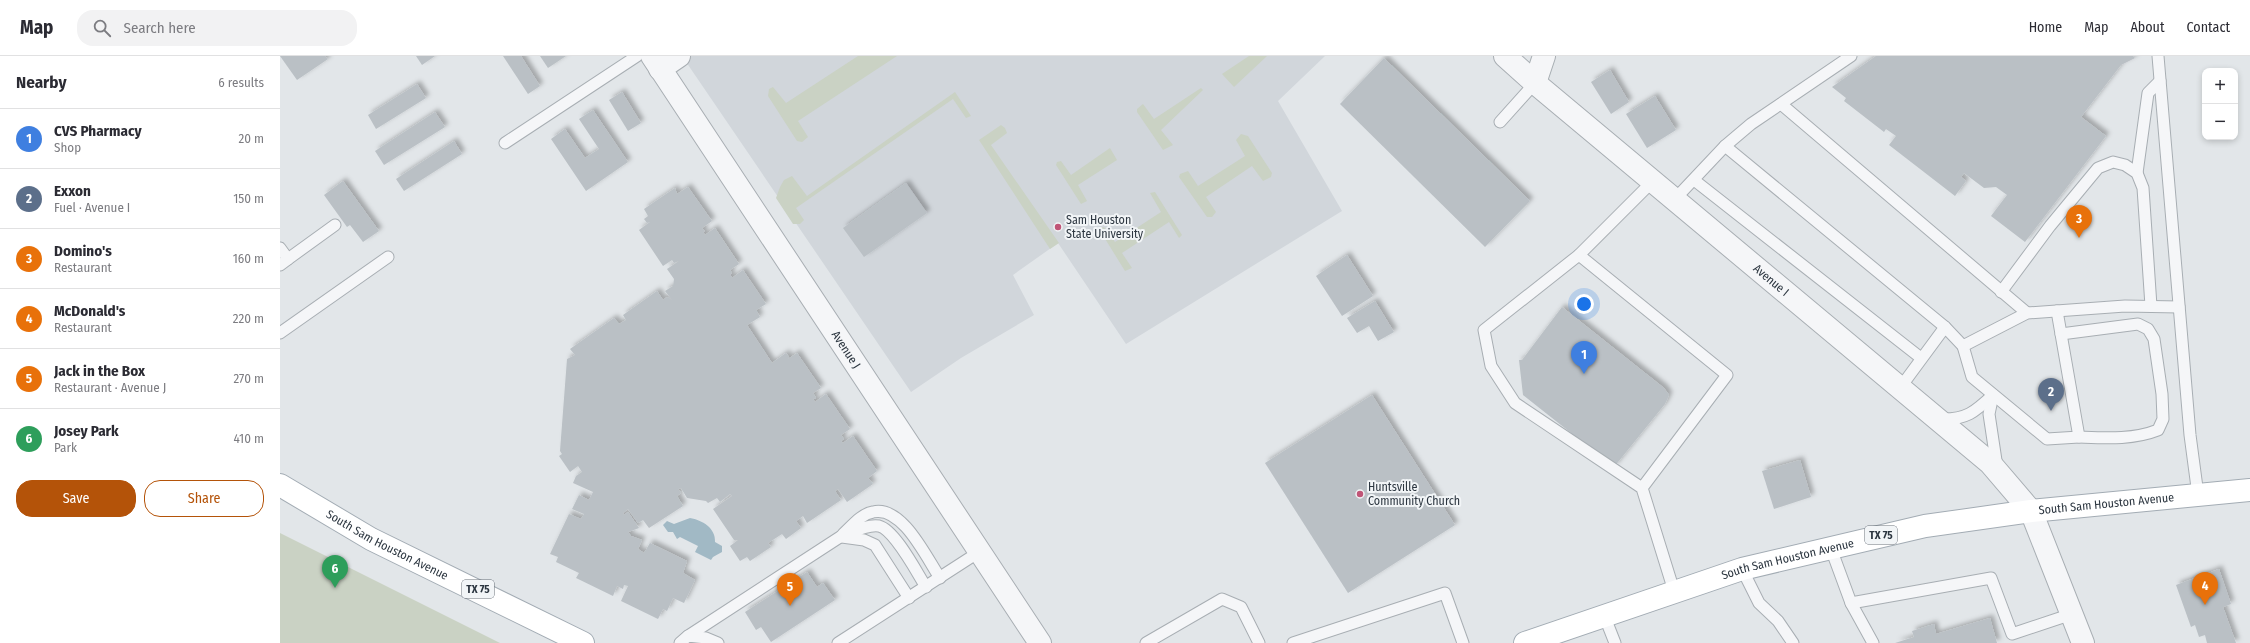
<!DOCTYPE html>
<html lang="en">
<head>
<meta charset="utf-8">
<style>
  body { margin:0; font-family:"Fira Sans Condensed",sans-serif; background:#f2f2f3; color:#2b2b33 }
  .controls { position:absolute; right:12px; top:12px; display:grid; overflow:hidden; border-radius:8px; box-shadow:0 2px 6px #0003 }
  .controls button { width:36px; height:36px; display:grid; place-items:center; padding:0; border:0; border-bottom:1px solid #e1e1e2; background:#fff; color:#2b2b33; font:20px sans-serif }
  .you { position:absolute; left:1304px; top:248px; width:14px; height:14px; margin:-10px; border:3px solid #fff; border-radius:50%; background:#1a73e8; box-shadow:0 0 0 6px #1a73e833 }
  .badge { display:grid; place-items:center; width:26px; height:26px; border-radius:50%; background:#b45309; color:#fff; font-size:13px; font-weight:700 }
  .pin { position:absolute; translate:-50% -33px; filter:drop-shadow(0 1px 2px #0008) }
  .pin::after { content:''; position:absolute; top:21px; width:14px; height:12px; background:inherit; clip-path:polygon(0 0,100% 0,50% 100%) }
  .list { margin:0; padding:0; list-style:none }
  h2 { display:flex; justify-content:space-between; align-items:center; height:52px; margin:0; padding:0 16px; font-size:17px }
  h2 small { font-size:13px; font-weight:400; color:#7c7c81 }
  .list li { display:grid; grid-template-columns:26px 1fr auto; gap:12px; align-items:center; box-sizing:border-box; height:60px; padding:0 16px; border-top:1px solid #e1e1e2 }
  .list b { display:block; font-size:15px; white-space:nowrap }
  .list p { margin:0; font-size:13px; white-space:nowrap; color:#7c7c81 }
  .list em { font-size:13px; font-style:normal; color:#7c7c81 }
  .actions { display:flex; gap:8px; padding:12px 16px }
  .actions a { flex:1; padding:9px 0; border:1px solid #b45309; border-radius:16px; text-align:center; font-size:14px; color:#b45309 }
  .actions .main { background:#b45309; color:#fff }
  .icon { flex:none; width:22px; height:22px; fill:none; stroke:currentColor; stroke-width:2; stroke-linecap:round; stroke-linejoin:round }
  .map { position:relative; flex:none; width:1970px; height:587px; overflow:hidden }
  header { display:flex; align-items:center; gap:24px; box-sizing:border-box; height:56px; padding:0 20px; background:#fff; border-bottom:1px solid #e1e1e2 }
  header strong { font-size:19px }
  nav { display:flex; gap:22px; margin-inline-start:auto; font-size:14px }
  .search { width:280px; height:36px; background:#f2f2f3; display:flex; align-items:center; gap:10px; box-sizing:border-box; padding:0 14px; border-radius:16px; color:#7c7c81; font-size:15px }
  main { display:flex }
  aside { flex:1; background:#fff }
  .map>svg:first-child { display:block }
</style>
</head>
<body>
<header>
<strong>Map</strong>
<div class="search"><svg class="icon" aria-label="search" viewBox="0 0 24 24"><circle cx="10" cy="10" r="6"/><path d="M15 15l6 6"/></svg>Search here</div>
<nav><a>Home</a><a>Map</a><a>About</a><a>Contact</a></nav>
</header>
<main>
<aside>
<h2>Nearby<small>6 results</small></h2>
<ul class="list">
<li><span class="badge" style="background:#3f7fe0">1</span><div><b>CVS Pharmacy</b><p>Shop</p></div><em>20 m</em></li>
<li><span class="badge" style="background:#5c6f8a">2</span><div><b>Exxon</b><p>Fuel · Avenue I</p></div><em>150 m</em></li>
<li><span class="badge" style="background:#e8710a">3</span><div><b>Domino's</b><p>Restaurant</p></div><em>160 m</em></li>
<li><span class="badge" style="background:#e8710a">4</span><div><b>McDonald's</b><p>Restaurant</p></div><em>220 m</em></li>
<li><span class="badge" style="background:#e8710a">5</span><div><b>Jack in the Box</b><p>Restaurant · Avenue J</p></div><em>270 m</em></li>
<li><span class="badge" style="background:#2e9e5b">6</span><div><b>Josey Park</b><p>Park</p></div><em>410 m</em></li>
</ul>
<div class="actions"><a class="main">Save</a><a>Share</a></div>
</aside>
<div class="map">
<svg width="1970" height="587" viewBox="0 0 1970 587">
  <defs>
    <filter id="shadow"><feDropShadow dx="3.5" dy="-3.5" stdDeviation="2" flood-color="#0004"/></filter>
  </defs>
  <rect width="100%" height="100%" fill="#e2e6e9"/>
  <path fill="#d1d6db" d="M 402,0 L 1045,0 L 998,45 L 1062,155 L 846,288 L 778,187 L 733,219 L 754,259 L 681,302 L 631,336 Z"/>
  <g fill="#cad2c4">
    <path d="M 578,0 L 617,0 L 518,65 L 528,81 L 522,86 L 517,85 L 488,40 L 489,33 L 493,31 L 506,47 Z"/>
    <path d="M 969,0 L 987,0 L 954,31 L 942,18 Z"/>
    <path d="M 921,32 L 923,34 L 881,74 L 893,89 L 883,94 L 857,56 L 857,53 L 863,48 L 874,63 Z"/>
    <path d="M 675,36 L 691,60 L 686,62 L 673,43 L 516,152 L 524,164 L 520,168 L 513,168 L 496,142 L 500,131 L 504,124 L 512,120 L 527,140 Z"/>
    <path d="M 721,69 L 725,72 L 727,77 L 711,89 L 779,187 L 770,193 L 699,84 Z"/>
    <path d="M 961,78 L 968,80 L 992,117 L 991,121 L 983,125 L 972,110 L 926,141 L 936,156 L 932,161 L 927,161 L 899,121 L 900,118 L 908,115 L 918,130 L 965,100 L 956,84 Z"/>
    <path d="M 830,92 L 837,104 L 798,129 L 807,145 L 801,148 L 776,109 L 777,106 L 781,105 L 791,119 Z"/>
    <path d="M 875,136 L 902,179 L 899,182 L 889,166 L 842,197 L 852,212 L 845,215 L 819,173 L 824,171 L 835,186 L 881,156 L 870,137 Z"/>
    <path d="M 0,477 L 220,587 L 0,587 Z"/>
  </g>
  <path fill="#a1b9c5" d="M 410,462 C 422,464 436,472 435,486 L 442,490 L 442,496 L 433,501 L 431,504 L 415,496 L 418,490 L 400,481 L 397,483 L 393,476 L 388,476 L 383,469 L 387,465 L 394,468 Z"/>
  <g fill="#bac0c5" filter="url(#shadow)">
    <path d="M 0,0 L 45,0 L 48,3 L 17,24 Z"/>
    <path d="M 136,0 L 155,0 L 142,9 Z"/>
    <path d="M 223,0 L 241,0 L 260,30 L 248,38 Z"/>
    <path d="M 260,0 L 286,0 L 268,12 Z"/>
    <path d="M 1596,0 L 1853,0 L 1855,2 L 1841,9 L 1801,61 L 1826,80 L 1745,186 L 1711,160 L 1727,139 L 1716,131 L 1704,132 L 1684,117 L 1681,121 L 1686,125 L 1675,140 L 1609,89 L 1616,80 L 1606,73 L 1604,76 L 1564,45 L 1566,42 L 1552,31 Z"/>
    <path d="M 1104,2 L 1250,145 L 1205,191 L 1060,48 Z"/>
    <path d="M 1330,14 L 1349,46 L 1331,58 L 1311,26 Z"/>
    <path d="M 137,28 L 146,42 L 96,73 L 88,59 Z"/>
    <path d="M 342,36 L 361,67 L 348,75 L 329,44 Z"/>
    <path d="M 1375,40 L 1396,74 L 1367,92 L 1346,58 Z"/>
    <path d="M 313,54 L 348,106 L 306,135 L 271,83 L 285,73 L 305,102 L 319,93 L 299,63 Z"/>
    <path d="M 155,56 L 165,71 L 104,109 L 95,95 Z"/>
    <path d="M 174,85 L 182,98 L 124,135 L 116,123 Z"/>
    <path d="M 63,125 L 99,175 L 83,186 L 70,169 L 67,171 L 44,139 Z"/>
    <path d="M 626,127 L 647,157 L 584,201 L 563,172 Z"/>
    <path d="M 408,131 L 432,165 L 422,172 L 425,175 L 423,176 L 425,179 L 435,172 L 459,208 L 450,214 L 452,217 L 450,218 L 452,222 L 463,214 L 486,248 L 476,254 L 480,261 L 467,269 L 492,307 L 506,297 L 509,301 L 508,303 L 517,297 L 541,332 L 533,337 L 536,342 L 533,343 L 535,346 L 546,338 L 570,373 L 561,379 L 564,383 L 561,385 L 563,387 L 573,380 L 597,415 L 588,422 L 593,428 L 567,446 L 558,433 L 555,435 L 561,444 L 527,467 L 523,460 L 516,465 L 521,472 L 506,483 L 502,478 L 488,487 L 491,491 L 470,505 L 467,501 L 460,505 L 450,490 L 458,484 L 454,484 L 433,453 L 452,440 L 450,438 L 440,446 L 437,442 L 428,447 L 426,445 L 407,442 L 401,432 L 398,433 L 401,437 L 397,440 L 403,450 L 369,472 L 363,464 L 358,467 L 348,453 L 343,457 L 344,459 L 348,456 L 359,472 L 348,476 L 351,480 L 362,484 L 358,493 L 364,497 L 370,487 L 407,505 L 403,517 L 415,524 L 404,547 L 393,542 L 387,555 L 383,553 L 378,563 L 341,545 L 348,530 L 344,529 L 343,533 L 337,530 L 333,540 L 296,522 L 299,517 L 276,506 L 278,501 L 270,498 L 289,458 L 301,463 L 304,458 L 292,453 L 299,439 L 309,444 L 313,436 L 293,427 L 296,420 L 302,416 L 298,410 L 290,416 L 279,400 L 282,398 L 280,395 L 287,303 L 295,299 L 290,293 L 334,262 L 339,268 L 346,264 L 343,259 L 377,235 L 383,244 L 387,241 L 392,244 L 385,235 L 393,230 L 394,223 L 387,213 L 399,205 L 394,207 L 392,204 L 383,210 L 359,174 L 370,166 L 367,167 L 364,163 L 368,160 L 364,153 L 395,132 L 397,138 Z"/>
    <path d="M 1067,199 L 1093,240 L 1062,260 L 1036,220 Z"/>
    <path d="M 1095,245 L 1114,276 L 1098,285 L 1089,270 L 1077,277 L 1067,262 Z"/>
    <path d="M 1282,251 L 1384,332 L 1389,339 L 1385,348 L 1334,411 L 1243,339 L 1239,304 L 1242,304 Z"/>
    <path d="M 1092,339 L 1175,469 L 1068,537 L 985,407 Z"/>
    <path d="M 1520,404 L 1531,441 L 1494,453 L 1482,415 Z"/>
    <path d="M 1939,513 L 1951,548 L 1943,551 L 1956,587 L 1927,587 L 1925,579 L 1919,581 L 1915,569 L 1911,571 L 1896,529 Z"/>
    <path d="M 527,516 L 537,531 L 543,527 L 555,544 L 491,586 L 481,571 L 476,574 L 465,556 Z"/>
    <path d="M 1710,562 L 1717,587 L 1615,587 L 1634,581 L 1632,575 L 1654,568 L 1656,578 Z"/>
  </g>
  <g fill="none" stroke-linecap="round" stroke-linejoin="round">
    <defs>
      <g id="service">
        <path d="M 1878,0 L 1910,379 L 1918,439"/>
        <path d="M 1501,48 L 1747,257"/>
        <path d="M 1220,66 L 1255,27"/>
        <path d="M 225,87 L 357,0"/>
        <path d="M 1445,90 L 1665,271"/>
        <path d="M 1857,117 L 1868,37 L 1880,25"/>
        <path d="M 1414,124 L 1641,302"/>
        <path d="M 1395,143 L 1445,90 L 1471,68 L 1571,0"/>
        <path d="M 0,192 L 8,203 L 0,209"/>
        <path d="M 1299,199 L 1373,125"/>
        <path d="M 8,203 L 55,169"/>
        <path d="M 1721,236 L 1770,170 L 1818,112 L 1833,106 L 1845,109 L 1857,117 L 1863,132 L 1871,250"/>
        <path d="M 0,277 L 108,201"/>
        <path d="M 1781,278 L 1858,268 L 1868,273 L 1874,283 L 1882,338 L 1883,363 L 1878,374 C 1853,384 1825,382 1799,381"/>
        <path d="M 1683,290 L 1692,321 L 1767,383 L 1799,381 L 1777,255"/>
        <path d="M 1620,332 L 1665,271 L 1683,290 L 1747,257 L 1845,250 L 1899,251"/>
        <path d="M 1713,339 L 1709,358 L 1717,411"/>
        <path d="M 1660,363 C 1686,364 1695,356 1713,339"/>
        <path d="M 1362,432 L 1235,347 L 1211,310 L 1204,274 L 1299,199 L 1447,319 L 1362,432 L 1394,535"/>
        <path d="M 563,478 C 572,470 581,458 593,456 C 622,449 646,501 660,522"/>
        <path d="M 562,481 L 584,484 L 595,489 L 629,542"/>
        <path d="M 1550,490 L 1571,547 L 1711,522 L 1732,578 L 1792,558"/>
        <path d="M 1462,513 L 1479,547 L 1498,565 L 1513,587"/>
        <path d="M 1571,547 L 1593,587"/>
        <path d="M 1324,559 L 1335,587"/>
        <path d="M 408,580 L 560,481 C 571,477 587,468 599,470 C 615,474 637,517 646,531"/>
        <path d="M 400,587 L 408,580 L 426,582 L 438,587"/>
        <path d="M 558,587 L 699,496"/>
        <path d="M 866,587 L 942,543 L 961,551 L 979,587"/>
        <path d="M 1013,587 L 1165,537 L 1183,587"/>
      </g>
      <g id="minor">
        <path id="s1" d="M 372,0 L 760,587"/>
        <path id="s2" d="M 1225,0 L 1255,27 L 1710,407 L 1751,455 L 1803,587"/>
        <path d="M 380,13 L 399,0"/>
        <path d="M 1255,27 L 1264,0"/>
      </g>
      <g id="primary">
        <path id="s3" d="M 0,429 L 91,483 L 303,587"/>
        <path id="s4" d="M 1245,587 L 1462,513 L 1645,470 L 1751,455 L 1970,434"/>
      </g>
    </defs>
    <use href="#service" stroke="#a8aeb3" stroke-width="13"/>
    <use href="#minor" stroke="#a8aeb3" stroke-width="24"/>
    <use href="#primary" stroke="#a3acb4" stroke-width="24"/>
    <use href="#service" stroke="#f5f6f8" stroke-width="11"/>
    <use href="#minor" stroke="#f5f6f8" stroke-width="22"/>
    <use href="#primary" stroke="#fff" stroke-width="22"/>
  </g>
  <g fill="#c05577" stroke="#f2f5f7" stroke-width="1.5">
    <circle cx="778" cy="171" r="4"/>
    <circle cx="1080" cy="438" r="4"/>
  </g>
  <g text-anchor="middle" stroke-width="4" stroke-linejoin="round" paint-order="stroke">
    <g fill="#f2f5f7" stroke="#676f77" stroke-width="1">
      <rect x="1585" y="470" width="32" height="18" rx="3"/>
      <rect x="182" y="524" width="32" height="18" rx="3"/>
    </g>
    <g font-size="11" font-weight="bold" fill="#2c3640">
      <text x="1601" y="483">TX 75</text>
      <text x="198" y="537">TX 75</text>
    </g>
    <g font-size="12" fill="#2c3640" stroke="#f2f5f7" text-anchor="start">
      <text x="786" y="168">Sam Houston<tspan x="786" dy="14">State University</tspan></text>
      <text x="1088" y="435">Huntsville<tspan x="1088" dy="14">Community Church</tspan></text>
    </g>
    <g font-size="12" fill="#2c3640" stroke="#f2f5f7">
      <text dy="4" stroke="none"><textPath href="#s2" startOffset="348">Avenue I</textPath></text>
      <text dy="4" stroke="none"><textPath href="#s1" startOffset="352">Avenue J</textPath></text>
      <text dy="4" stroke="none"><textPath href="#s4" startOffset="600">South Sam Houston Avenue</textPath></text>
      <text dy="4" stroke="none"><textPath href="#s3" startOffset="123">South Sam Houston Avenue</textPath></text>
      <text dy="4" stroke="none"><textPath href="#s4" startOffset="276">South Sam Houston Avenue</textPath></text>
    </g>
  </g>
</svg>
<div class="controls">
<button>+</button>
<button>−</button>
</div>
<div class="you"></div>
<div class="pin badge" style="left:1304px;top:318px;background:#3f7fe0">1</div>
<div class="pin badge" style="left:1771px;top:355px;background:#5c6f8a">2</div>
<div class="pin badge" style="left:1799px;top:182px;background:#e8710a">3</div>
<div class="pin badge" style="left:1925px;top:549px;background:#e8710a">4</div>
<div class="pin badge" style="left:510px;top:550px;background:#e8710a">5</div>
<div class="pin badge" style="left:55px;top:532px;background:#2e9e5b">6</div>
</div>
</main>
</body>
</html>
